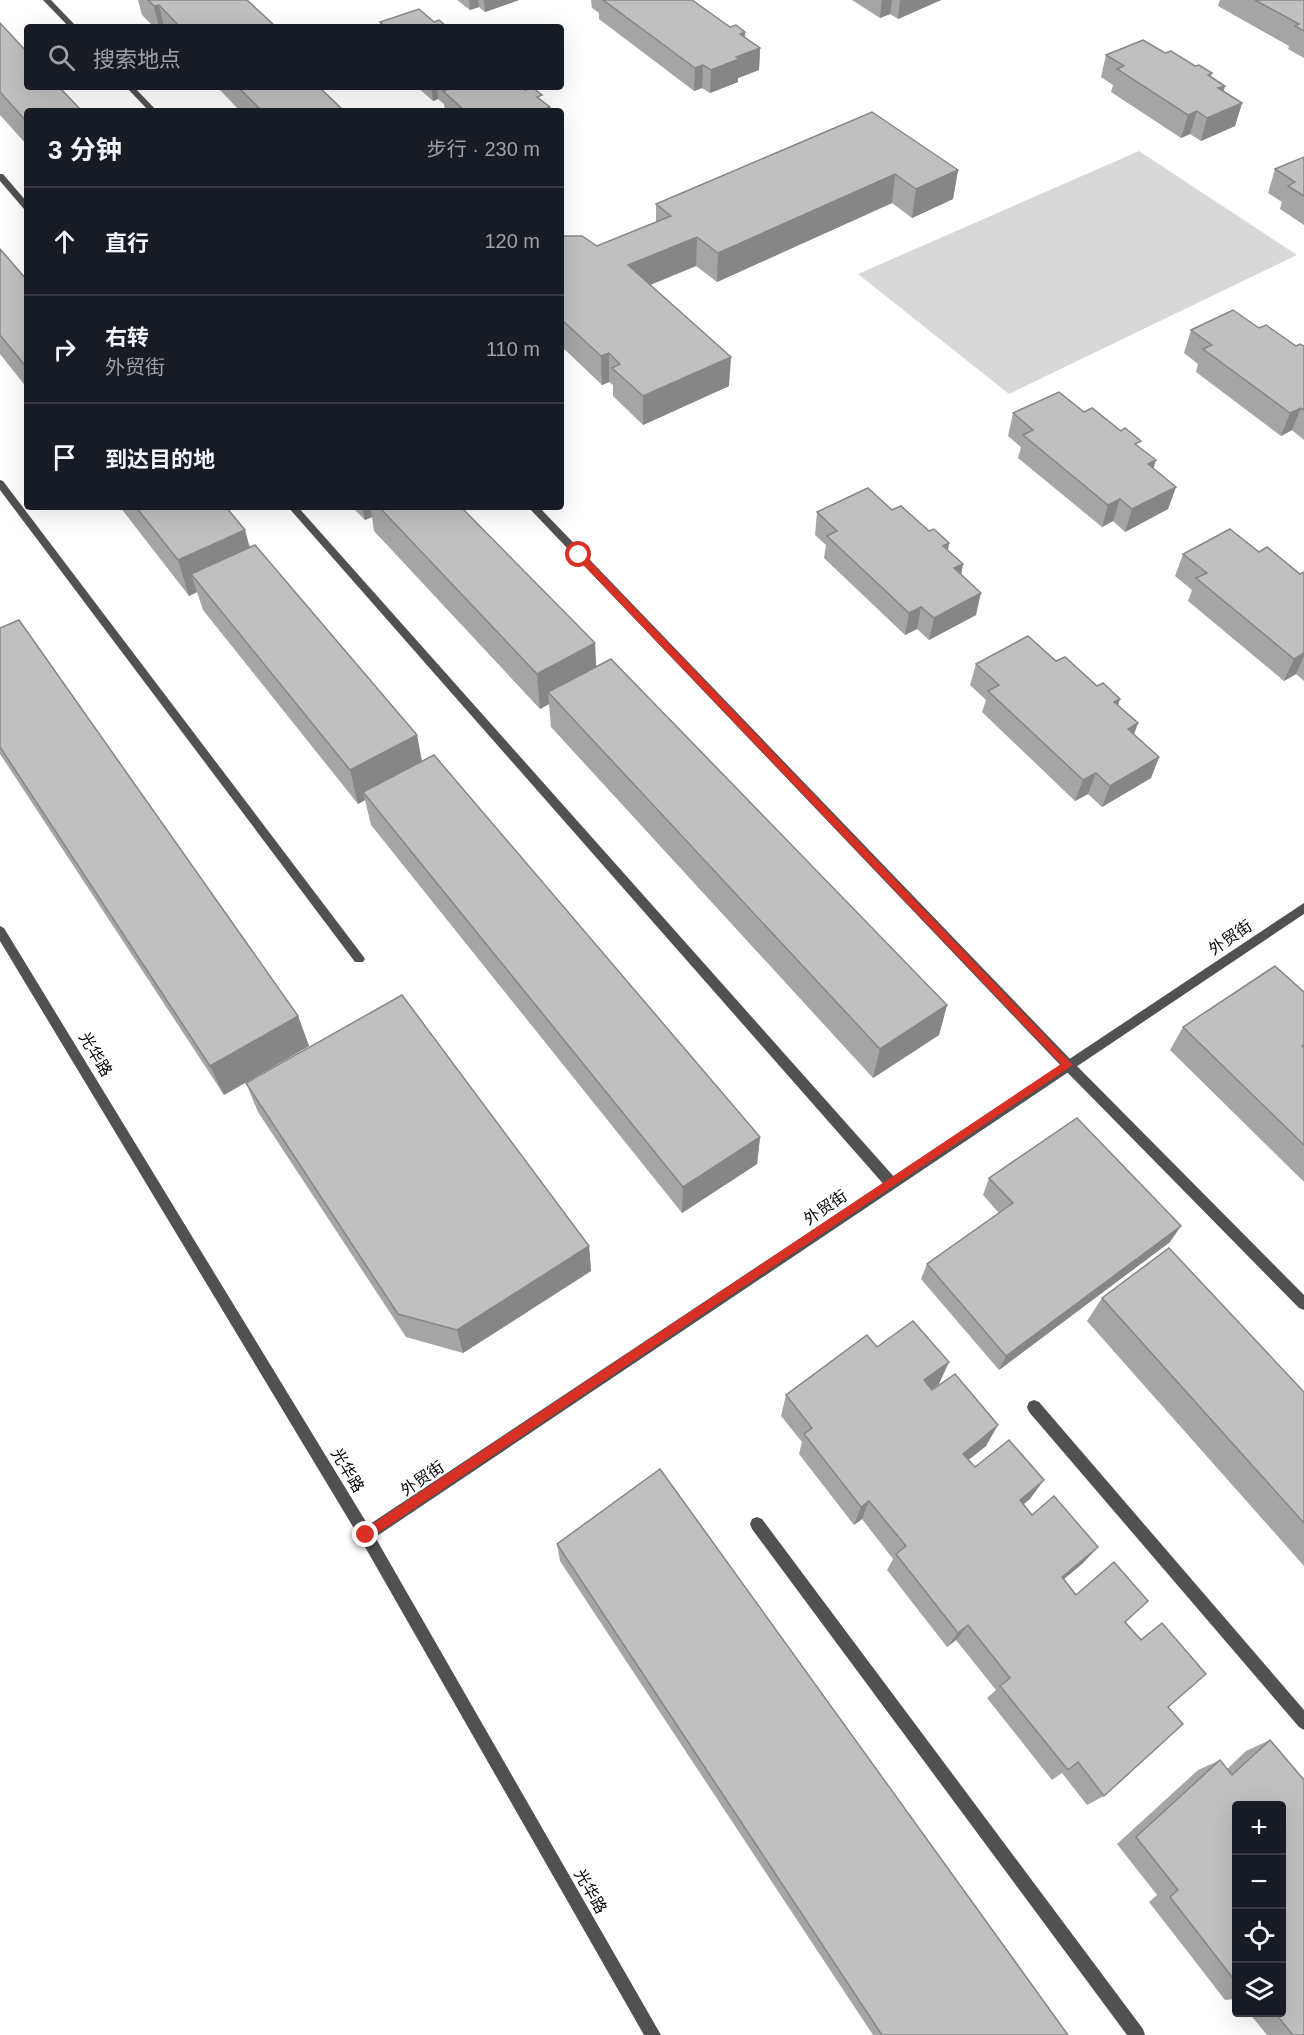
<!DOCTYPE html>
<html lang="zh">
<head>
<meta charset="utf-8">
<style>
  body { margin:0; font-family:Helvetica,"Noto Sans SC",sans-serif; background:#242831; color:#f1f3f6 }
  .controls { position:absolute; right:18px; bottom:18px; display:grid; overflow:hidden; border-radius:6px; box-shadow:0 6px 24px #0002 }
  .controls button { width:54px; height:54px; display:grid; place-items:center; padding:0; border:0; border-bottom:2px solid #363941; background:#171b24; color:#f1f3f6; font:30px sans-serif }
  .stop { position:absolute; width:18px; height:18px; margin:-14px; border:4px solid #d93025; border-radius:50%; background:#fff }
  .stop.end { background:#d93025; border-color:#fff; box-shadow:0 2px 6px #0008 }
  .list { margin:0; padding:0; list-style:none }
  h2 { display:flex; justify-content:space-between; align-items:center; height:78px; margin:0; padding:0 24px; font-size:26px }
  h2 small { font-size:20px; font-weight:400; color:#9ea1a6 }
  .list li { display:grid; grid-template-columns:39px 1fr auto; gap:18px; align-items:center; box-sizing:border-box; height:108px; padding:0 24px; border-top:2px solid #363941 }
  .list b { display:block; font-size:22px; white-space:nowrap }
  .list p { margin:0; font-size:20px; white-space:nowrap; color:#9ea1a6 }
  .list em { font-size:20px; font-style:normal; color:#9ea1a6 }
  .icon { flex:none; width:33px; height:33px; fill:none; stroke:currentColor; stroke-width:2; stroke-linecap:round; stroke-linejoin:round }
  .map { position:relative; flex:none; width:1304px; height:2035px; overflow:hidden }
  .search { position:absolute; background:#171b24; box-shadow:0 6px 24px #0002; left:24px; top:24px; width:540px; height:66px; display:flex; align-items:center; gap:15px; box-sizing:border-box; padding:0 21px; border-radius:6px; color:#9ea1a6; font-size:22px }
  .panel { position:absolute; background:#171b24; box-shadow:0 6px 24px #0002; left:24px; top:108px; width:540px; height:402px; border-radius:6px }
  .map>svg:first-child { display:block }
</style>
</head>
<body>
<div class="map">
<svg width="1304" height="2035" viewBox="0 0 1304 2035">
  <rect width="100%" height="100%" fill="#fff"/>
  <path fill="#d8d8d8" d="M 1139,151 L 1297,255 L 1009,394 L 858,274 Z"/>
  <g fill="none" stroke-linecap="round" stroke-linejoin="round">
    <g fill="#515151" fill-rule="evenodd">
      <path d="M 0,174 L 3,174 L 27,202 L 27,209 L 24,209 L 0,181 Z"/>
      <path d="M 0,480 L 3,481 L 363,956 L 365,959 L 363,962 L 355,962 L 0,490 Z"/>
      <path d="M 288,507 L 298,507 L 896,1179 L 897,1183 L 896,1187 L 891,1189 L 886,1187 Z"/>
      <path d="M 1034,1400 L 1039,1402 L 1304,1710 L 1304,1730 L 1299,1727 L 1029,1412 L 1027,1407 L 1029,1402 Z"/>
      <path d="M 757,1517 L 762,1519 L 1143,2029 L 1145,2035 L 1127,2035 L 752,1529 L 750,1524 L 752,1519 Z"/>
    </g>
    <path fill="#515151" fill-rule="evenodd" d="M 1304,903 L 1304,914 L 371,1540 L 366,1542 L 361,1540 L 359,1535 L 361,1530 Z"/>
    <g fill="#515151" fill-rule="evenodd">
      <path d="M 43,0 L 51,0 L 77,27 L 69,27 Z"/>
      <path d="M 126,87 L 134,87 L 157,111 L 149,111 Z"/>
      <path d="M 528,507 L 539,507 L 1072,1061 L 1304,1295 L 1304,1310 L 1299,1308 L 1064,1069 Z"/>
      <path d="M 0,926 L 4,928 L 371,1530 L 661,2035 L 644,2035 L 361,1540 L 0,941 Z"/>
    </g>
  </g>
  <g fill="#a5a5a5">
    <path d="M 138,0 L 247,0 L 276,27 L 154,27 L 142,15 Z"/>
    <path d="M 457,0 L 519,0 L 485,12 L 479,7 L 470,10 Z"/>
    <path d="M 591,0 L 692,0 L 730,27 L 745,32 L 744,37 L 760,48 L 759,70 L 738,78 L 738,82 L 710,93 L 702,88 L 694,91 L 599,19 L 599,13 L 592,8 Z"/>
    <path d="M 852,0 L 941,0 L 898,19 L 890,14 L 880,18 Z"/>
    <path d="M 1220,0 L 1304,0 L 1304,58 L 1288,49 L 1289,46 L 1218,6 Z"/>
    <path d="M 380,22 L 434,22 L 447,27 L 380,27 Z"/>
    <path d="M 0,23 L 27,111 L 27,145 L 0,115 Z"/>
    <path d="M 1165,53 L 1212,73 L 1211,77 L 1224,92 L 1242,103 L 1235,126 L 1201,141 L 1190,134 L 1181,138 L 1111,92 L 1113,85 L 1101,77 L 1106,55 Z"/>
    <path d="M 217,87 L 319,87 L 344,111 L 240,111 Z"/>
    <path d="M 417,87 L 522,87 L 542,101 L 550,111 L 445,111 L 444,104 L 438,99 L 433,101 Z"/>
    <path d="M 872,112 L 958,170 L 953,199 L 912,218 L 892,203 L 717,282 L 696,266 L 650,285 L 729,386 L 643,425 L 613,396 L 613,385 L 609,382 L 602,385 L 561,346 L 561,238 L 597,246 L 656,222 L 656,204 Z"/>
    <path d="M 1304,157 L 1304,225 L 1280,209 L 1282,202 L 1268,193 L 1275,169 Z"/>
    <path d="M 0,249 L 27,280 L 27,388 L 0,354 Z"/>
    <path d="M 1259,328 L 1296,346 L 1304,346 L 1304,440 L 1292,430 L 1281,436 L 1196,372 L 1198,364 L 1184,353 L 1191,330 Z"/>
    <path d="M 1084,412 L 1139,447 L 1153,469 L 1176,487 L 1168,509 L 1125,532 L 1113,521 L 1102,527 L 1018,458 L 1021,447 L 1008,436 L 1013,413 Z"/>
    <path d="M 120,507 L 226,507 L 250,547 L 417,735 L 422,761 L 760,1137 L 757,1164 L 682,1213 L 371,825 L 365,800 L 358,804 L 203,610 L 197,592 L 189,596 Z"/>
    <path d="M 352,507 L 461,507 L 596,667 L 947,1005 L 939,1035 L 873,1078 L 551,727 L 549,704 L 540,709 L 374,531 L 372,517 L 365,520 Z"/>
    <path d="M 892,510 L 949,543 L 948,550 L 963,564 L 961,575 L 976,615 L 929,640 L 917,629 L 905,635 L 824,558 L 826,545 L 815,535 L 817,512 Z"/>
    <path d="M 1259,552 L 1300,574 L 1304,572 L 1304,681 L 1296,674 L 1284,681 L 1188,601 L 1192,590 L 1175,576 L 1183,554 Z"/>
    <path d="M 0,628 L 298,1016 L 309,1046 L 224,1095 L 0,754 Z"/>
    <path d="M 1056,661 L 1120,699 L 1118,705 L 1138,723 L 1134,734 L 1159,757 L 1151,778 L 1102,807 L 1088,794 L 1075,801 L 982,712 L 986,700 L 970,685 L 976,664 Z"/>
    <path d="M 1304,992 L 1304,1182 L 1170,1050 L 1183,1027 Z"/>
    <path d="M 246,1083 L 589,1246 L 591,1271 L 463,1353 L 406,1337 L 258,1112 Z"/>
    <path d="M 989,1178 L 1170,1242 L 999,1370 L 921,1279 L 927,1264 L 999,1213 L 983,1195 Z"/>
    <path d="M 1102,1298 L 1304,1392 L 1304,1566 L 1087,1321 Z"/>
    <path d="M 877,1347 L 939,1384 L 932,1389 L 986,1446 L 968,1460 L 975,1467 L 1030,1499 L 1023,1504 L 1032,1515 L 1098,1547 L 1082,1564 L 1064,1579 L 1076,1595 L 1125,1622 L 1141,1639 L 1162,1623 L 1168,1707 L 1104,1796 L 1087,1805 L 1062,1773 L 1052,1780 L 987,1698 L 996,1690 L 956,1640 L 947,1647 L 887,1570 L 893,1559 L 862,1519 L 854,1525 L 799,1454 L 802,1442 L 781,1416 L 786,1395 Z"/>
    <path d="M 557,1544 L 1068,2035 L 873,2035 L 560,1561 Z"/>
    <path d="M 1270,1740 L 1304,1780 L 1304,2035 L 1267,2035 L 1249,2013 L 1281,2013 L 1236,1806 L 1236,1999 L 1225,2000 L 1149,1902 L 1157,1895 L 1117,1844 L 1198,1770 L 1220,1760 L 1227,1769 L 1246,1751 Z"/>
  </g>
  <g fill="#868686">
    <path d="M 469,0 L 478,0 L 479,7 L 470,10 Z"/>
    <path d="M 484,0 L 519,0 L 485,12 Z"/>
    <path d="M 882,0 L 892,0 L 890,14 L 880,18 Z"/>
    <path d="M 900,0 L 941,0 L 898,19 Z"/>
    <path d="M 159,5 L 164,27 L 159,27 L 154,6 Z"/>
    <path d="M 745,32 L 744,54 L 760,48 L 759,70 L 738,78 L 738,82 L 710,93 L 711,70 L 740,34 Z"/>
    <path d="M 703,65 L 702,88 L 694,91 L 695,68 Z"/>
    <path d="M 1225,86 L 1219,108 L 1218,88 Z"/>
    <path d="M 431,87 L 437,87 L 438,99 L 433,101 Z"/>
    <path d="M 1242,103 L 1235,126 L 1201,141 L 1207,118 Z"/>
    <path d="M 1197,111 L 1190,134 L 1181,138 L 1188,115 Z"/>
    <path d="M 562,123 L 563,146 L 561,147 L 561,124 Z"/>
    <path d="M 958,170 L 953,199 L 912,218 L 916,189 Z"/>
    <path d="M 895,174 L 892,203 L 717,282 L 718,253 Z"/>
    <path d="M 697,237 L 696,266 L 628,294 L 628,265 Z"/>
    <path d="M 609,353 L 609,382 L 602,385 L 601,356 Z"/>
    <path d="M 731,357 L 729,386 L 643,425 L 643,396 Z"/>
    <path d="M 1301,408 L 1292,430 L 1281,436 L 1290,413 Z"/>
    <path d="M 1156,460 L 1149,483 L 1148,464 Z"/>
    <path d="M 1176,487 L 1168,509 L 1125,532 L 1132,509 Z"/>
    <path d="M 1120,499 L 1113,521 L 1102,527 L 1108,505 Z"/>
    <path d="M 362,507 L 370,507 L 372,517 L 365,520 Z"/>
    <path d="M 245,530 L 255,566 L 191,574 L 197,592 L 189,596 L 178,560 Z"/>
    <path d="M 949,543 L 945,565 L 943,546 Z"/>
    <path d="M 963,564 L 959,586 L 954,568 Z"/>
    <path d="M 981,593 L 976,615 L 929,640 L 934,618 Z"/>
    <path d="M 921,607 L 917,629 L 905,635 L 909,613 Z"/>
    <path d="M 595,643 L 597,679 L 548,692 L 549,704 L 540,709 L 537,674 Z"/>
    <path d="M 1304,653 L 1304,656 L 1296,674 L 1284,681 L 1294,659 Z"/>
    <path d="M 1120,699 L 1113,720 L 1114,702 Z"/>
    <path d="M 1138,723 L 1130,744 L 1128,729 Z"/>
    <path d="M 417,735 L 423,770 L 363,792 L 365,800 L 358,804 L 350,770 Z"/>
    <path d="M 1159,757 L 1151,778 L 1102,807 L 1110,786 Z"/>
    <path d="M 1096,773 L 1088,794 L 1075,801 L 1083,780 Z"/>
    <path d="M 947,1005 L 939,1035 L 873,1078 L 880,1049 Z"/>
    <path d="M 298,1016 L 309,1046 L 224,1095 L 210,1066 Z"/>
    <path d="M 760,1137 L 757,1164 L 682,1213 L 683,1187 Z"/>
    <path d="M 1181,1226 L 1170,1242 L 999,1370 L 1006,1356 Z"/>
    <path d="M 589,1246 L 591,1271 L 463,1353 L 457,1330 Z"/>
    <path d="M 949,1362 L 939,1384 L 915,1402 L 924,1380 Z"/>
    <path d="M 998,1425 L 986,1446 L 952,1473 L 963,1454 Z"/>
    <path d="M 1044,1480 L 1030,1499 L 1007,1518 L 1020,1500 Z"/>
    <path d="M 869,1501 L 862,1519 L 854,1525 L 861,1507 Z"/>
    <path d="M 1098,1547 L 1082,1564 L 1047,1593 L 1062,1577 Z"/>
    <path d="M 968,1625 L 956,1640 L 947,1647 L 958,1633 Z"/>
  </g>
  <g fill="#c0c0c0" stroke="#868686" stroke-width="1.5">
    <path d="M 148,0 L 247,0 L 276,27 L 180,27 L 159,5 L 154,6 Z"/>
    <path d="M 603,0 L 692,0 L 730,27 L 736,25 L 745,32 L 740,34 L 760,48 L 736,57 L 739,59 L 711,70 L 703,65 L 695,68 Z"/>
    <path d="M 1255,0 L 1304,0 L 1304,31 L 1295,26 L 1299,24 Z"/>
    <path d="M 419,9 L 434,22 L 439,20 L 447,27 L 386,27 L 380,22 Z"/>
    <path d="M 0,23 L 27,52 L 27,87 L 59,87 L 82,111 L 27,111 L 27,122 L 0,92 Z"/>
    <path d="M 1143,40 L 1165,53 L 1171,51 L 1195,66 L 1199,65 L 1212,73 L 1208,75 L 1225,86 L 1218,88 L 1242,103 L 1207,118 L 1197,111 L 1188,115 L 1117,69 L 1124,66 L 1106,55 Z"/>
    <path d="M 238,87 L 319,87 L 344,111 L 262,111 Z"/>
    <path d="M 448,87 L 522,87 L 525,90 L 532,87 L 542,95 L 537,97 L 550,107 L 545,109 L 548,111 L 465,111 L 443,91 L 450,89 Z"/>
    <path d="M 872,112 L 958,170 L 916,189 L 895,174 L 718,253 L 697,237 L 628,265 L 731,357 L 643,396 L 612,368 L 620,364 L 609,353 L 601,356 L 561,319 L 561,238 L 565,236 L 582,236 L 597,246 L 671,216 L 656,204 Z"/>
    <path d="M 1304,157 L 1304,196 L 1288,186 L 1295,182 L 1275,169 Z"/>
    <path d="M 0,249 L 27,280 L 27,368 L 0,335 Z"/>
    <path d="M 1233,310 L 1259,328 L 1266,325 L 1296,346 L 1300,344 L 1304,346 L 1304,410 L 1301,408 L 1290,413 L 1203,349 L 1212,345 L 1191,330 Z"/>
    <path d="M 1059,392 L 1084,412 L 1092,408 L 1121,431 L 1125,428 L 1141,441 L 1135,444 L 1156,460 L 1148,464 L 1176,487 L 1132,509 L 1120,499 L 1108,505 L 1023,435 L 1033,430 L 1013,413 Z"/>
    <path d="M 868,488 L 892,510 L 901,506 L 929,531 L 934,529 L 949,543 L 943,546 L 963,564 L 954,568 L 981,593 L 934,618 L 921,607 L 909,613 L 827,536 L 837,531 L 817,512 Z"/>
    <path d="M 136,507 L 226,507 L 245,530 L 178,560 Z"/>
    <path d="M 379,507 L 461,507 L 595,643 L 537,674 Z"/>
    <path d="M 1230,529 L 1259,552 L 1267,547 L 1300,574 L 1304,572 L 1304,653 L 1294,659 L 1196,578 L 1207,573 L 1183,554 Z"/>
    <path d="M 255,545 L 417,735 L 350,770 L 191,574 Z"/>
    <path d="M 19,620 L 298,1016 L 210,1066 L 0,747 L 0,628 Z"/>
    <path d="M 1028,636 L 1056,661 L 1065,657 L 1097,686 L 1103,683 L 1120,699 L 1114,702 L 1138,723 L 1128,729 L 1159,757 L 1110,786 L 1096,773 L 1083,780 L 988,691 L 999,685 L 976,664 Z"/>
    <path d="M 611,659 L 947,1005 L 880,1049 L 548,692 Z"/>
    <path d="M 434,755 L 760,1137 L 683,1187 L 363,792 Z"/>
    <path d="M 1275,966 L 1304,992 L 1304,1045 L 1302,1046 L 1304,1048 L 1304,1145 L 1183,1027 Z"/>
    <path d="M 402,995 L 589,1246 L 457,1330 L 398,1314 L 246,1083 Z"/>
    <path d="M 1077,1118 L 1181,1226 L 1006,1356 L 927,1264 L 1013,1203 L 989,1178 Z"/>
    <path d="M 1169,1248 L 1304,1392 L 1304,1523 L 1102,1298 Z"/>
    <path d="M 913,1321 L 949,1362 L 924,1380 L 932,1390 L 955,1374 L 998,1425 L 963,1454 L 975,1467 L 1009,1440 L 1044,1480 L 1020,1500 L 1032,1515 L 1054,1496 L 1098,1547 L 1062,1577 L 1076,1595 L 1114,1562 L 1148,1601 L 1125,1622 L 1141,1640 L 1162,1623 L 1206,1674 L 1168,1707 L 1183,1724 L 1104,1796 L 1078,1762 L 1068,1770 L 1000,1686 L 1010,1678 L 968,1625 L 958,1633 L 896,1554 L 906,1546 L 869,1501 L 861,1507 L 804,1434 L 812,1428 L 786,1395 L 867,1335 L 877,1347 Z"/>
    <path d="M 660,1469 L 1068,2035 L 882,2035 L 557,1544 Z"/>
    <path d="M 1270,1740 L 1304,1780 L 1304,2035 L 1293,2035 L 1275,2013 L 1281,2013 L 1281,1806 L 1236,1806 L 1236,1982 L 1170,1897 L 1178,1890 L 1136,1837 L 1220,1760 L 1232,1775 Z"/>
  </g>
  <path fill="#d93025" d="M 576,553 L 582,553 L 1073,1065 L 366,1541 L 360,1535 L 362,1531 L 1061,1064 L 576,557 Z"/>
  <g text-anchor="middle" stroke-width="4.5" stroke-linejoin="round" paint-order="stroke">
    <g font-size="16" fill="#000" stroke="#fff">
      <text transform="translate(1230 937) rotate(-34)" y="6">外贸街</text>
      <text transform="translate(96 1054) rotate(59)" y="6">光华路</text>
      <text transform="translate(825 1207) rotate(-34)" y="6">外贸街</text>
      <text transform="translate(348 1470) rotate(59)" y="6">光华路</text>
      <text transform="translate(422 1478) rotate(-34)" y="6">外贸街</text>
      <text transform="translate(591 1891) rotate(60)" y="6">光华路</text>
    </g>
  </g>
</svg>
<div class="controls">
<button>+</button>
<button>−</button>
<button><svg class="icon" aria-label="locate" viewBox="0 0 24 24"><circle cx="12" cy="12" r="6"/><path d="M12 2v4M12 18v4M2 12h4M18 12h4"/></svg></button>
<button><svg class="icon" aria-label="layers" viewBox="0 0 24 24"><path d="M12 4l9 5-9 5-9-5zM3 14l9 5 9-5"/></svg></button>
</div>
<div class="stop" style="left:579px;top:555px"></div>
<div class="stop end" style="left:366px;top:1535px"></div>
<div class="search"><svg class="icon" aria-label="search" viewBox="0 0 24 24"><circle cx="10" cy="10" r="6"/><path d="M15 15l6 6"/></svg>搜索地点</div>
<section class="panel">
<h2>3 分钟<small>步行 · 230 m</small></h2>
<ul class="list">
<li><svg class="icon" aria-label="ahead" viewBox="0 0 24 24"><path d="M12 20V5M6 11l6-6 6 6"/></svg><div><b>直行</b></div><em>120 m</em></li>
<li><svg class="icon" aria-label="right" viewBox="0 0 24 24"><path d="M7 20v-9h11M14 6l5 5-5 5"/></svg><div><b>右转</b><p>外贸街</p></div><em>110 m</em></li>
<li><svg class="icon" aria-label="arrive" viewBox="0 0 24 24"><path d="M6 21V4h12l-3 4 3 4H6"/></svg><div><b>到达目的地</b></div></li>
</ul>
</section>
</div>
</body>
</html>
